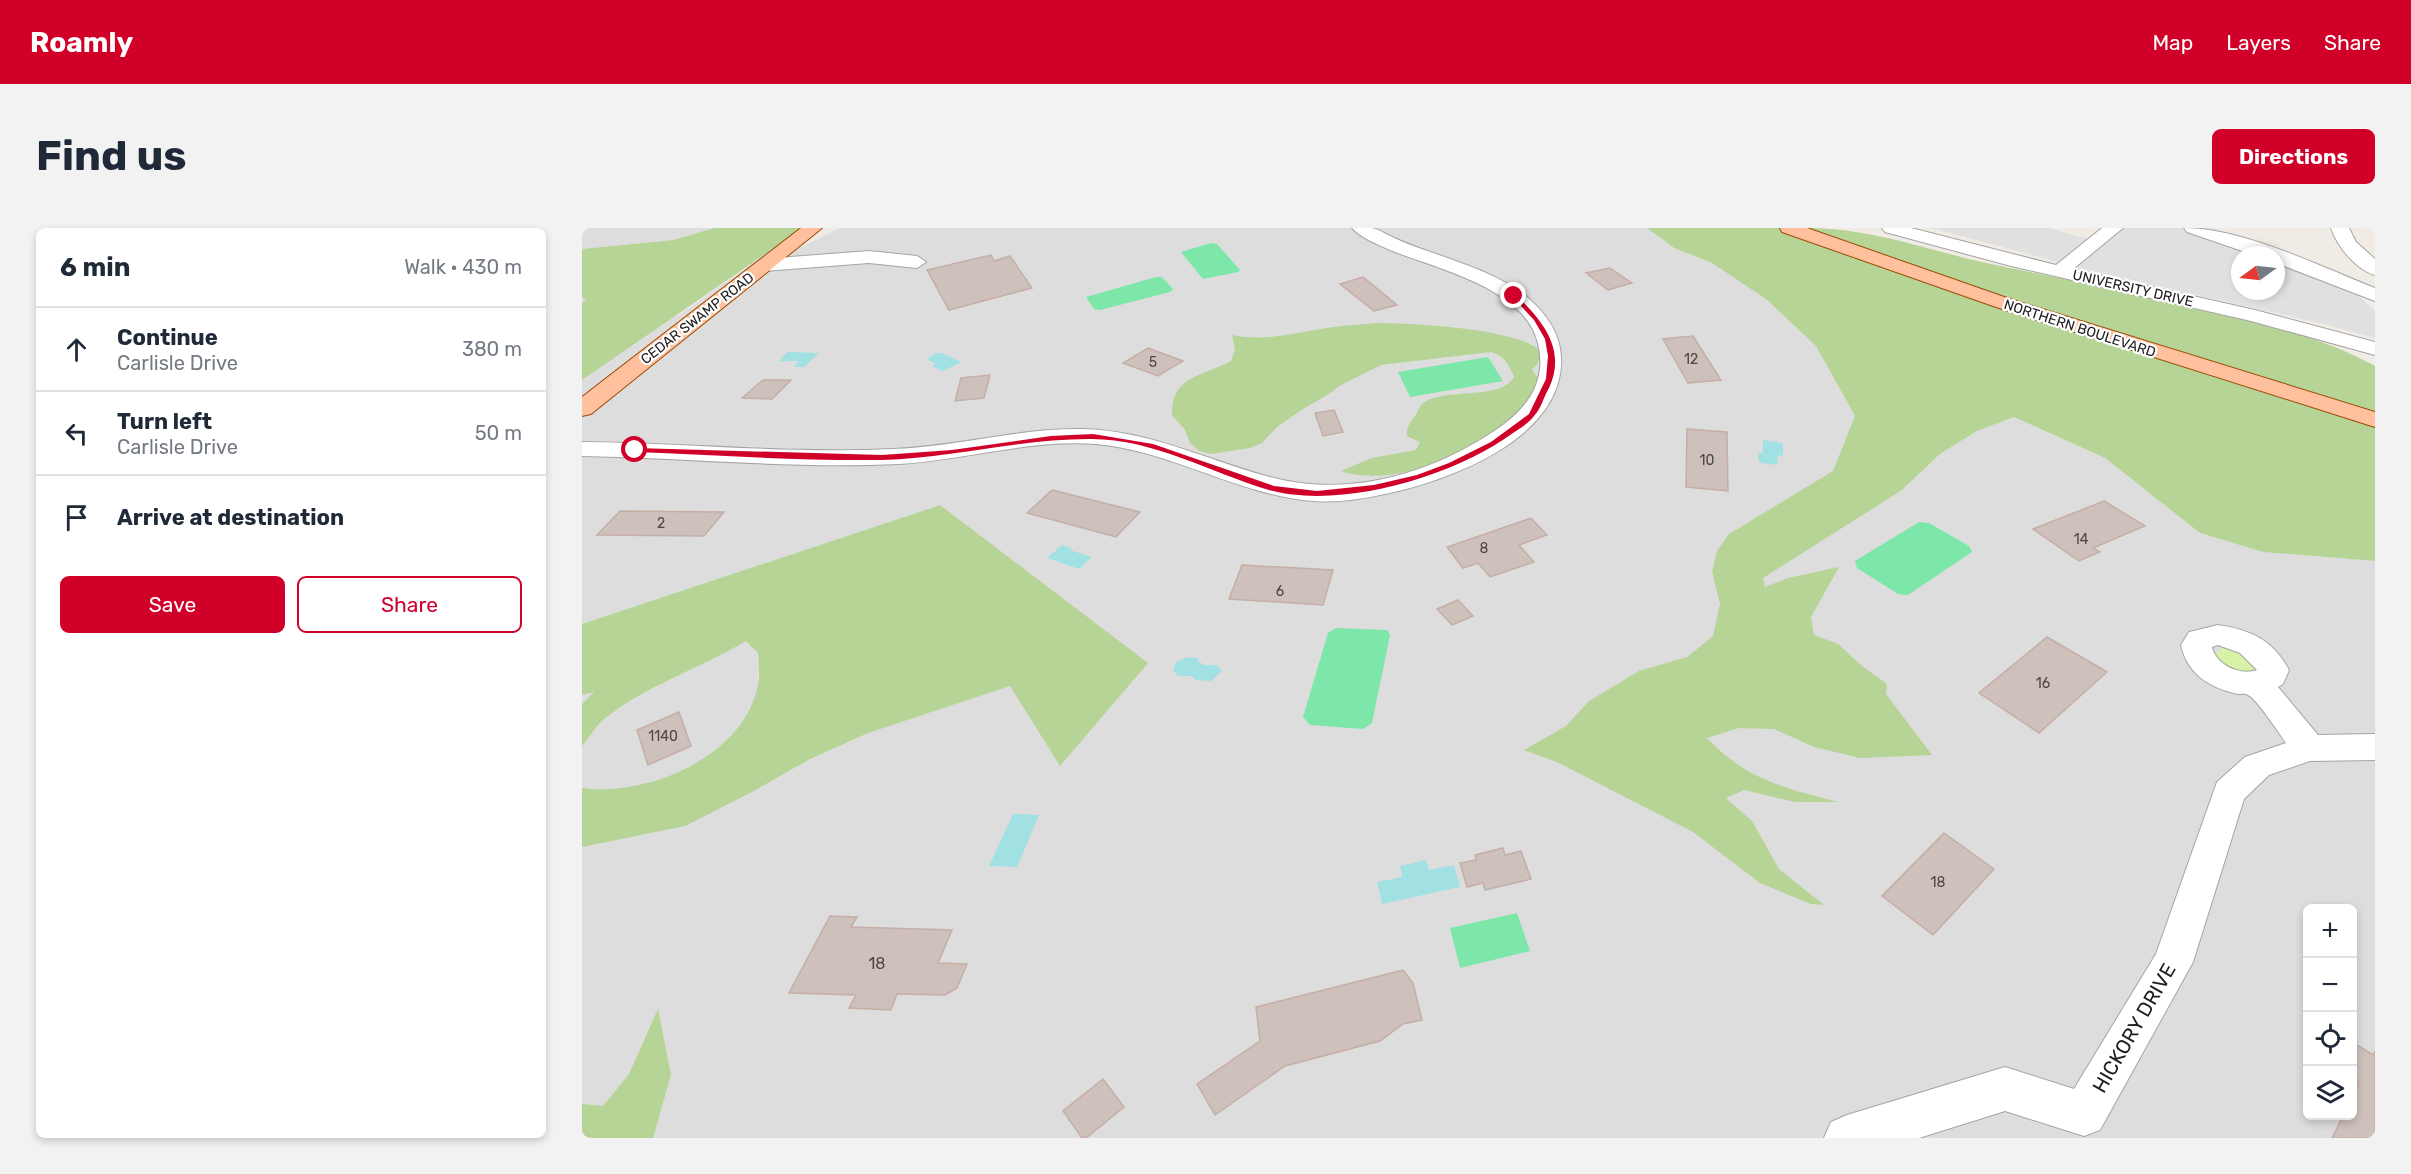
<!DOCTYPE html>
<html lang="en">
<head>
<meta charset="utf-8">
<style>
  body { margin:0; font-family:Rubik,sans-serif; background:#f2f2f3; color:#1f2937 }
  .controls { position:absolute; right:18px; bottom:18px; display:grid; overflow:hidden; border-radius:9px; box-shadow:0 3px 9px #0003 }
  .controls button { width:54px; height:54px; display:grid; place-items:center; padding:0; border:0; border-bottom:2px solid #e0e1e3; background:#fff; color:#1f2937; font:30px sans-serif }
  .compass { position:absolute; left:1649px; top:18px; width:54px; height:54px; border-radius:50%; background:#fff; box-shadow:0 3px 9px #0003; rotate:255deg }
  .stop { position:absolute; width:18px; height:18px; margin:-14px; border:4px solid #d00029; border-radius:50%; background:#fff }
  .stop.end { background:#d00029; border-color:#fff; box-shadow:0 2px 6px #0008 }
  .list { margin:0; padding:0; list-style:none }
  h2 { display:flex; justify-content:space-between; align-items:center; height:78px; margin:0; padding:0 24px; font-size:26px }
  h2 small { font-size:20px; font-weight:400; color:#747a83 }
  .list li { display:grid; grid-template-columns:39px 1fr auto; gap:18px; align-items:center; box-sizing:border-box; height:84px; padding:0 24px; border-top:2px solid #e0e1e3 }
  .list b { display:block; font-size:22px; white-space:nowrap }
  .list p { margin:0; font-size:20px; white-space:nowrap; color:#747a83 }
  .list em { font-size:20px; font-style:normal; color:#747a83 }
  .actions { display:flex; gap:12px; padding:18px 24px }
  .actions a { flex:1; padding:14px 0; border:2px solid #d00029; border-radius:9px; text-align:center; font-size:21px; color:#d00029 }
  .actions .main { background:#d00029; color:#fff }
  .icon { flex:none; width:33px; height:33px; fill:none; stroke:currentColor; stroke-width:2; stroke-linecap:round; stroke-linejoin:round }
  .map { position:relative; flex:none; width:1793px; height:910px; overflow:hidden; border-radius:9px }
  header { display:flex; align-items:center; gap:36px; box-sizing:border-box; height:84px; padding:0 30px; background:#d00029; color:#fff }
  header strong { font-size:28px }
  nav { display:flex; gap:33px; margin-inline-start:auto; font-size:21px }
  .intro { display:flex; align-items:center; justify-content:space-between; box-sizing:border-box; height:144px; padding:0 36px }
  h1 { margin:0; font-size:42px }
  .button { padding:15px 27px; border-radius:9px; background:#d00029; color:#fff; font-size:21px; font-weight:700 }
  main { display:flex; gap:36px; padding:0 36px }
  aside { flex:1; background:#fff; border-radius:9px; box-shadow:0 3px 9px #0003 }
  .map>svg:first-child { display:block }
</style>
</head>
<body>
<header>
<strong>Roamly</strong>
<nav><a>Map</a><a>Layers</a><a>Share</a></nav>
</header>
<div class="intro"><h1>Find us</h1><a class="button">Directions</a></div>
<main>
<aside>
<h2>6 min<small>Walk · 430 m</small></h2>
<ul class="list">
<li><svg class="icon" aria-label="ahead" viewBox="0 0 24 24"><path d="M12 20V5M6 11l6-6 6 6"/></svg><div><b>Continue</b><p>Carlisle Drive</p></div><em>380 m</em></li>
<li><svg class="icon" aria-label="left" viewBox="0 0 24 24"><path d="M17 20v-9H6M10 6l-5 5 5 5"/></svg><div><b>Turn left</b><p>Carlisle Drive</p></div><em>50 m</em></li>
<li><svg class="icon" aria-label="arrive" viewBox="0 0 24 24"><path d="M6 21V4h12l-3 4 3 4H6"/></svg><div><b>Arrive at destination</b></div></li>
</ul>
<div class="actions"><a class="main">Save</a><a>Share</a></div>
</aside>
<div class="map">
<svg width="1793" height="910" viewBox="0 0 1793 910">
  <rect width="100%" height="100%" fill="#f1ebe5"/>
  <g fill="#dedddd" fill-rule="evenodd">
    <path d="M 0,0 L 132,0 L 91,12 L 0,21 Z"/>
    <path d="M 221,0 L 185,36 L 258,0 L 1065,0 L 1092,20 L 1130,35 L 1184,70 L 1234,118 L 1273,188 L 1252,243 L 1147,306 L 1320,262 L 1358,226 L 1395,203 L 1432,189 L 1523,230 L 1618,305 L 1681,324 L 1793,333 L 1793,910 L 0,910 L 0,453 L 175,399 L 178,540 L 428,458 L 358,277 L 0,396 L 0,152 L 20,138 L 0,144 L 0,69 L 5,72 L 95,88 ZM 1726,680 L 1770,680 L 1770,888 L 1726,888 Z"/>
  </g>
  <path fill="#d9f0a7" d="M 1641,419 L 1653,420 L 1674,438 L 1672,441 C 1659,448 1640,440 1634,426 Z"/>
  <g fill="#b5d496">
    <path d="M 132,0 L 221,0 L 0,152 L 0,75 L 4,72 L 0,69 L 0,21 L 91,12 Z"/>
    <path d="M 1065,0 L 1207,0 L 1793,192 L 1793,333 L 1681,324 L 1618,305 L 1523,230 L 1432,189 L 1395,203 L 1358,226 L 1320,262 L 1181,350 L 1183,359 L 1206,350 L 1257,339 L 1229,389 L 1232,407 L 1256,416 L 1280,438 L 1305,456 L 1304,466 L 1350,527 L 1278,530 L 1232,519 L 1192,501 L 1157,500 L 1125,510 C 1166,553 1201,559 1256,574 L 1213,574 L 1162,562 L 1144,570 L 1170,593 L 1197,641 L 1242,677 L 1229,676 L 1178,655 L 1111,604 L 975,534 L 942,522 L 984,498 L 1007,473 L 1057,443 L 1105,429 L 1131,408 L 1138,376 L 1130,343 L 1135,323 L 1147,306 L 1251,243 L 1273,188 L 1234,118 L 1184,71 L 1130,35 L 1092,20 Z"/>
    <path d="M 1227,0 C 1287,0 1346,22 1404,35 C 1490,53 1577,68 1661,91 C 1707,103 1752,115 1793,138 L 1793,184 C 1603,128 1414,68 1227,0 Z"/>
    <path d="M 794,95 C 823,95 944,100 959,125 L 955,137 L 950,141 L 957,152 C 953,162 943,179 936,187 C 901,225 809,261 759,243 L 790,230 L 834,222 L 838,214 L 825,208 C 824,199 828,195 833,188 C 836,184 837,179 840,176 C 862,158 917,174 932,149 C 927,137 922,127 909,124 L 799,137 L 757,158 L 747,166 L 721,181 L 695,199 L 680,215 L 668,220 L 629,226 L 617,223 L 608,215 L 603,202 L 590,187 C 589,148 619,149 649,133 L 653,122 L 650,107 C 680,113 704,107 733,102 C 753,98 774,97 794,95 Z"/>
    <path d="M 358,277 L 566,435 L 478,538 L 428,458 L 286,505 L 226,532 L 170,564 L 103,598 L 0,619 L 0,560 C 65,569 162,529 176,457 C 178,447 176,435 176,425 L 164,413 C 117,441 64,457 21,492 C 13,499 7,510 0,518 L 0,476 L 12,464 L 0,467 L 0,396 Z"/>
    <path d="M 76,781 L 89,847 L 71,910 L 0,910 L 0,876 L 21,878 L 47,846 Z"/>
  </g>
  <g fill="#7ce7a9">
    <path d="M 629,15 L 635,16 L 658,42 L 656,44 L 621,51 L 599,24 Z"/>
    <path d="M 574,49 L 580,49 L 591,61 L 588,64 L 518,82 L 512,81 L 504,69 Z"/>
    <path d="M 906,129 L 921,153 L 828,169 L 816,144 Z"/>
    <path d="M 1337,294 L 1347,295 L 1387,318 L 1390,324 L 1326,367 L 1316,366 L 1275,340 L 1273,333 Z"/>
    <path d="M 754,400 L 805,402 L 808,407 L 790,495 L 781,501 L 728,497 L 721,489 L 746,405 Z"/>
    <path d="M 935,685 L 948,723 L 878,740 L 868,700 Z"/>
  </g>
  <path fill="#e0e0e0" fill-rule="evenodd" d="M 1349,0 L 1467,0 L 1521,15 L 1541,0 L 1630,0 L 1662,9 L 1660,12 L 1781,59 L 1775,66 L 1793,83 L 1793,110 L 1746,97 L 1502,41 ZM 1658,27 L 1694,27 L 1694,63 L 1658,63 Z"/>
  <g fill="#a2e1e3">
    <path d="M 205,124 L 237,125 L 222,139 L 212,139 L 217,133 L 197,133 Z"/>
    <path d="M 354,125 L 360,125 L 379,134 L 361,143 L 350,138 L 354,136 L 347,132 L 346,130 Z"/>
    <path d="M 1181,212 L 1201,215 L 1201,228 L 1196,227 L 1195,237 L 1179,235 L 1176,232 L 1177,225 L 1181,225 Z"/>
    <path d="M 480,317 L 490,320 L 488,322 L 510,329 L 497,341 L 465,330 Z"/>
    <path d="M 606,429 L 616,430 L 616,433 L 622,437 L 635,437 L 640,443 L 629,453 L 614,452 L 610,448 L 596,448 L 591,442 L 594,434 Z"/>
    <path d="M 431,586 L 457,587 L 435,639 L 407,638 Z"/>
    <path d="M 844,632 L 847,642 L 872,637 L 878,659 L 800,676 L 795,654 L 820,649 L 818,638 Z"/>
  </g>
  <g fill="#cec0bb" stroke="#c5aea6" stroke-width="1.5">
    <path d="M 409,27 L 412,33 L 428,28 L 450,60 L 367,82 L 345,42 Z"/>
    <path d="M 1028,40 L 1050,55 L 1026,62 L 1004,45 Z"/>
    <path d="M 781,49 L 815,77 L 792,83 L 758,56 Z"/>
    <path d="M 1111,108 L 1139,152 L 1106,155 L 1081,111 Z"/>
    <path d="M 566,120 L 601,133 L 576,148 L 541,135 Z"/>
    <path d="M 408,147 L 402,170 L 373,173 L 379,150 Z"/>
    <path d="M 181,152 L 209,152 L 190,171 L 160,170 Z"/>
    <path d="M 752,182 L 761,204 L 741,208 L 733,185 Z"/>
    <path d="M 1105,201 L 1145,204 L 1146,263 L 1104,259 Z"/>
    <path d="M 470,262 L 558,284 L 534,309 L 445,285 Z"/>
    <path d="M 1522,273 L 1563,298 L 1511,320 L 1518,324 L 1497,333 L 1451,301 Z"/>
    <path d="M 38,283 L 142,284 L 122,308 L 15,307 Z"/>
    <path d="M 949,290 L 965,307 L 937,317 L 952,334 L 908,349 L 896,335 L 881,340 L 865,319 Z"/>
    <path d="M 660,337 L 751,342 L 741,377 L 647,371 Z"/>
    <path d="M 876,372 L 891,388 L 870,397 L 855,381 Z"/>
    <path d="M 1465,409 L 1525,444 L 1457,505 L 1397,465 Z"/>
    <path d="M 97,484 L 109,518 L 66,537 L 55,502 Z"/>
    <path d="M 1362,605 L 1412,641 L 1351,707 L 1300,668 Z"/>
    <path d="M 921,620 L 923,627 L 939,623 L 949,651 L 903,662 L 901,655 L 885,659 L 878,635 L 894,632 L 893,627 Z"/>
    <path d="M 248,688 L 275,689 L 269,699 L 370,702 L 356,735 L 385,736 L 375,760 L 363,767 L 315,766 L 309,782 L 267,780 L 274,767 L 207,765 Z"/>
    <path d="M 821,742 L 831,755 L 840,792 L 821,796 L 798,813 L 703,838 L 633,887 L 615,856 L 678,813 L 674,779 Z"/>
    <path d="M 1770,814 L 1791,827 L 1793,823 L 1793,910 L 1750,910 L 1761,888 L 1770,888 L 1770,868 L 1777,855 L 1770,850 Z"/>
    <path d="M 521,851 L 542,879 L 504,910 L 500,910 L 481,883 Z"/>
  </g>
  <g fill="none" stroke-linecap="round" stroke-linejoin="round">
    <defs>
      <g id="minor">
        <path d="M 770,0 C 776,0 784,0 790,0 C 796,1 802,5 808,8 C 824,16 840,21 857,27 C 888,38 921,49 946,70 C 967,88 981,110 979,138 C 974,213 866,253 803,266 C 780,271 755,275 731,273 C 656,267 590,223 514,216 C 449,211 382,232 317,236 C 211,241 106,230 0,228 L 0,214 C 104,215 207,226 311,221 C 374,219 437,200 500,201 C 565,202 623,231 684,248 C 763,271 847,247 914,202 C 945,181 967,153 955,112 C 940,59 852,40 808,22 C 795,16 779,10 770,0 Z"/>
        <path d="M 1300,0 L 1329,0 L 1474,37 L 1520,0 L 1541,0 L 1491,41 L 1673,82 L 1793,114 L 1793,127 L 1669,93 L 1429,38 L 1303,4 Z"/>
        <path d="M 1602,0 C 1661,0 1737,38 1793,60 L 1793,73 L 1694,35 L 1694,27 L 1672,27 L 1605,4 Z"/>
        <path d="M 1749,0 L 1767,0 L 1774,14 L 1793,31 L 1793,47 C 1774,42 1755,18 1749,0 Z"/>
        <path d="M 287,23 L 335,28 L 344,34 L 335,40 L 287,35 L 182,43 L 172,37 L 182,31 Z"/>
        <path d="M 1636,397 C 1669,402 1691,412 1707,442 L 1701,456 L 1696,459 L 1736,507 L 1793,506 L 1793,532 L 1728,533 L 1687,547 L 1662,571 L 1611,734 L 1518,902 L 1502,908 L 1423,883 L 1337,910 L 1242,910 L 1249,894 L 1265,887 L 1423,839 L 1492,861 L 1574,726 L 1635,554 L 1663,529 L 1704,515 C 1697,505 1674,470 1666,467 C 1663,465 1659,466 1656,466 C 1628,460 1605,446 1599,417 L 1607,404 ZM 1636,417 L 1658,425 L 1675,442 C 1658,448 1634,437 1630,419 Z"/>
      </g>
      <g id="major">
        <path d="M 219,0 L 240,0 L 9,186 L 0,188 L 0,169 Z"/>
        <path d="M 1198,0 L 1225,0 L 1428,71 L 1793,184 L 1793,199 L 1414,79 L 1200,4 Z"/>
      </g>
    </defs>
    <use href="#minor" stroke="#a4a4a4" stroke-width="2"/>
    <use href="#major" stroke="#9c4900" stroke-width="2"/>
    <use href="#minor" fill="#fff" fill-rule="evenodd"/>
    <use href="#major" fill="#ffc19d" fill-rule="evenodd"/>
  </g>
  <path fill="#d00029" d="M 929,67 L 934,67 C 960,92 985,121 967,160 C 962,168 959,181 952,188 C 947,195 938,200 931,205 C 873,248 759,282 687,262 C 629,245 570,210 507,211 C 438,211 370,230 300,232 C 218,233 135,227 53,224 L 49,222 L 53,220 L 300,227 L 370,222 L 469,208 L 511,206 L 571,216 L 692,258 L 735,263 L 792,257 L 835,247 L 867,235 L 909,214 L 947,186 L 964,151 L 966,128 L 963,111 L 952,92 Z"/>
  <g text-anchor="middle" stroke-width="4.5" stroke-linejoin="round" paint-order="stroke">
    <g font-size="14" fill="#202020" stroke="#fff">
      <text transform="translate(1551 60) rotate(13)" y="5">UNIVERSITY DRIVE</text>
      <text transform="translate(115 90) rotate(-38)" y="5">CEDAR SWAMP ROAD</text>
      <text transform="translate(1498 100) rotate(18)" y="5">NORTHERN BOULEVARD</text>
    </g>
    <g font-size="14" fill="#4c4847">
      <text x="1109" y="136">12</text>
      <text x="571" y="139">5</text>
      <text x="1125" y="237">10</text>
      <text x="79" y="300">2</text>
      <text x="1499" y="316">14</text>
      <text x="902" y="325">8</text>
      <text x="698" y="368">6</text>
      <text x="1461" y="460">16</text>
      <text x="81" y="513">1140</text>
      <text x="1356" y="659">18</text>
    </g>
    <g font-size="16" fill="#4c4847">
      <text x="295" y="741">18</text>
    </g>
    <g font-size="20" fill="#202020" stroke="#fff">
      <text transform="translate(1552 800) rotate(-60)" y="7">HICKORY DRIVE</text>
    </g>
  </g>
</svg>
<div class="controls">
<button>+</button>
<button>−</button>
<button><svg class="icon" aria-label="locate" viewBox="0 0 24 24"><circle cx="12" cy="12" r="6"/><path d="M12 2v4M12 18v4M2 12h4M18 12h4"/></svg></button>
<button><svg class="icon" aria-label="layers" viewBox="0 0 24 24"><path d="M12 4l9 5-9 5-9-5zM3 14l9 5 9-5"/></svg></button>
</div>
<svg class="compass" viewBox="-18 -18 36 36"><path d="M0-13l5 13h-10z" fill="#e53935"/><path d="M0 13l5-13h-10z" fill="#747a83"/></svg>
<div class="stop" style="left:53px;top:222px"></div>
<div class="stop end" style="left:932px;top:68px"></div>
</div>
</main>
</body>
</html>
